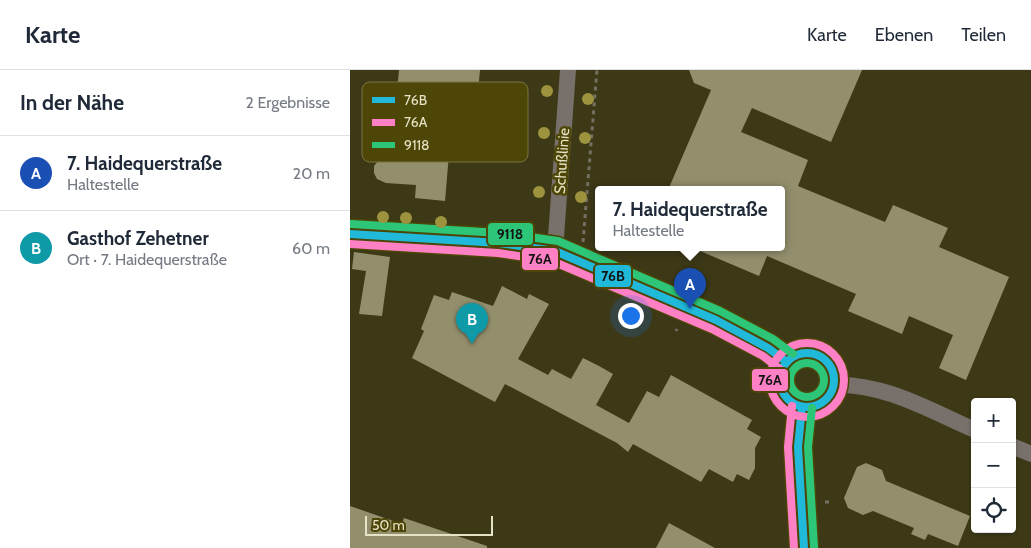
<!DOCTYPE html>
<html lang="de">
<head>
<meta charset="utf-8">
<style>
  body { margin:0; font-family:Cabin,sans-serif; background:#f6f6f7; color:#1f2937 }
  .controls { position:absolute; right:15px; bottom:15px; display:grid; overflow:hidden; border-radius:5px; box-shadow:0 1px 4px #0004 }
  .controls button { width:45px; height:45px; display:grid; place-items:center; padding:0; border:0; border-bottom:1px solid #e0e1e3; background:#fff; color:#1f2937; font:25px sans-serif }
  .scale { position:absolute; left:15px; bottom:12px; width:128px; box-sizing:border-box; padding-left:5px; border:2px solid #e5e2c5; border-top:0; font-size:14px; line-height:18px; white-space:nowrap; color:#e5e2c5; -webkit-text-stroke:4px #4d4607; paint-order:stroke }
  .you { position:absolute; left:280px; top:245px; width:18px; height:18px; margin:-12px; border:4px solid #fff; border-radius:50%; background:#1a73e8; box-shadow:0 0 0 8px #1a73e833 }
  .badge { display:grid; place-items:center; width:32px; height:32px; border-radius:50%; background:#5e625b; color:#fff; font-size:16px; font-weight:700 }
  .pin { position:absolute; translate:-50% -41px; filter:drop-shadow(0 1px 2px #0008) }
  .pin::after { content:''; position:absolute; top:26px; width:18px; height:15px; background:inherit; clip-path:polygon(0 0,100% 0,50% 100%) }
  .popup { position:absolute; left:245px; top:116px; width:190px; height:65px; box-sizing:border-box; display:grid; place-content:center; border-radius:5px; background:#fff; filter:drop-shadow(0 1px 4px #0005); font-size:16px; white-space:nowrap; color:#747a83 }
  .popup b { font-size:19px; color:#1f2937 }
  .popup::after { content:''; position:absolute; left:50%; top:100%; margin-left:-10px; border:10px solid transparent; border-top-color:#fff }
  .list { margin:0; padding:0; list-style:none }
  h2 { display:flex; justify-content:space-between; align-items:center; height:65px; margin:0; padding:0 20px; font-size:21px }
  h2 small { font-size:16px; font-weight:400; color:#747a83 }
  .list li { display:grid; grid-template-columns:32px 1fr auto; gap:15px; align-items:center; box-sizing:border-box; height:75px; padding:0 20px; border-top:1px solid #e0e1e3 }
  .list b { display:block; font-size:19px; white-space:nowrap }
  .list p { margin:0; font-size:16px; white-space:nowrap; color:#747a83 }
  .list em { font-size:16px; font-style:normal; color:#747a83 }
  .icon { flex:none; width:28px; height:28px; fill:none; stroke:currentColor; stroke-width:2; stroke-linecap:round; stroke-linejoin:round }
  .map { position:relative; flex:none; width:681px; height:478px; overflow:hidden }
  header { display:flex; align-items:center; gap:30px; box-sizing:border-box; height:70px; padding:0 25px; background:#fff; border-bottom:1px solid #e0e1e3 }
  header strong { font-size:24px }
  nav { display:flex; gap:28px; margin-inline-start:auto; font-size:18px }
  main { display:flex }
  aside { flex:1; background:#fff }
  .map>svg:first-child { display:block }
</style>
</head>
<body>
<header>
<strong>Karte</strong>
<nav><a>Karte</a><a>Ebenen</a><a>Teilen</a></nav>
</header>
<main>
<aside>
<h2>In der Nähe<small>2 Ergebnisse</small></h2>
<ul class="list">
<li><span class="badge" style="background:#1a4fb4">A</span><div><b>7. Haidequerstraße</b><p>Haltestelle</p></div><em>20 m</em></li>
<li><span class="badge" style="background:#0f9aa8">B</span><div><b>Gasthof Zehetner</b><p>Ort · 7. Haidequerstraße</p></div><em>60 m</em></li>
</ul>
</aside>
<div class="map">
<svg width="681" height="478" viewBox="0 0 681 478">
  <rect width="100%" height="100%" fill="#3d3917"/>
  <g fill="#938f6d">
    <path d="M 49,0 L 130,0 L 123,75 L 100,72 L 95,131 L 65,128 L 66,115 L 36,113 L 27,109 L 24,103 L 24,96 L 28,91 L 41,87 Z"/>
    <path d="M 339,0 L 512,0 L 481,72 L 402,38 L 391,62 L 458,90 L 448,116 L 535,152 L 543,135 L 598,158 L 589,177 L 659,207 L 616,310 L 589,298 L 603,265 L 559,246 L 552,264 L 498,241 L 506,224 L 417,186 L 409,206 L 343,178 L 431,178 L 431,120 L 318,120 L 361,20 L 344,13 Z"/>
    <path d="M 4,182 L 40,187 L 32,246 L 9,244 L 16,201 L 2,199 Z"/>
    <path d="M 152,216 L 177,229 L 179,224 L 199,234 L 168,289 L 198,305 L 202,299 L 221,309 L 233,288 L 249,296 L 263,304 L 246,335 L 279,353 L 297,321 L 309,327 L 321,305 L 402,350 L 397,359 L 411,367 L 405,378 L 405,398 L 399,410 L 387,404 L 383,412 L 359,399 L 351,412 L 283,374 L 278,382 L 267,373 L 155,314 L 145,332 L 62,288 L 74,261 L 71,259 L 84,225 L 99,230 L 102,222 L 143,236 Z"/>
    <path d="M 516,393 L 532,400 L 536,411 L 620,446 L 608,476 L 578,464 L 575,470 L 561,464 L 564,458 L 523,441 L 513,445 L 498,438 L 494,428 L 507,397 Z"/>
    <path d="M 0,436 L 52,454 L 54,448 L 137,476 L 137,478 L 0,478 Z"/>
    <path d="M 319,453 L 365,478 L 306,478 Z"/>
  </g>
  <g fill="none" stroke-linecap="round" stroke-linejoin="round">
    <g stroke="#746f62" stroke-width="3" stroke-dasharray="4 4" stroke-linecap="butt">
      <path d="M 233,172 L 247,0"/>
      <path d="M 326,261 L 327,259"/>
      <path d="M 475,432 L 479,432"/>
    </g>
    <g stroke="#78706a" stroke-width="16">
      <path d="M 205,181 L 218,0"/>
      <path d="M 484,315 C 534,313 579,340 625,360"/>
      <path d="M 662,376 L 681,384"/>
    </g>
    <g stroke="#766f62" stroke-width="25">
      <path d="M 0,164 L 149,173 L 205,181 L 366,250 L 418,278 L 437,292"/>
      <circle cx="457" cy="310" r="27"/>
      <path d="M 452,337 L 448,377 L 454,478"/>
    </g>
    <defs>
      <g id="bus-1">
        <path d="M 0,164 L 149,173 L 205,181 L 366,250 L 418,278 L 437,292"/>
        <circle cx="457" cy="310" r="27"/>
        <path d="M 452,337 L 448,377 L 454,478"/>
      </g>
      <g id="bus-2">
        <path d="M 0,174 L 148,183 L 202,191 L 362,259 L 413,286 L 431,300"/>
        <circle cx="457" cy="310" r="37"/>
        <path d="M 442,336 L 438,377 L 444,478"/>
      </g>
      <g id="bus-3">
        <path d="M 1,154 L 150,163 L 208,171 L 370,241 L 423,269 L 443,284"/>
        <circle cx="457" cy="310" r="17"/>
        <path d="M 462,338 L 458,377 L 464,477"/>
      </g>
    </defs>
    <use href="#bus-1" stroke="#4d4607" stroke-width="11"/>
    <use href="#bus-2" stroke="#4d4607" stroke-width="11"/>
    <use href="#bus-3" stroke="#4d4607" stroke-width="11"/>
    <use href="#bus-1" stroke="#20b9da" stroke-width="8"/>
    <use href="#bus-2" stroke="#ff80c5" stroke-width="8"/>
    <use href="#bus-3" stroke="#2dc577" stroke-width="8"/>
  </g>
  <g fill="#9d933e">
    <circle cx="197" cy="21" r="6"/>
    <circle cx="238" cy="29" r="6"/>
    <circle cx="194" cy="63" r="6"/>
    <circle cx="235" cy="68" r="6"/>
    <circle cx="189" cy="122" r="6"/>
    <circle cx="231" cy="127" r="6"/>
    <circle cx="33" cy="147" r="6"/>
    <circle cx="56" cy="148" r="6"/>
    <circle cx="91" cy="152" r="6"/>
  </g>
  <g text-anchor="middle" stroke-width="5" stroke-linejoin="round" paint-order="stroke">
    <g font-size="15" fill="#e5e2c5" stroke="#4d4607">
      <text transform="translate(212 91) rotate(-86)" y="5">Schußlinie</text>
    </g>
  </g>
  <rect x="12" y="12" width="166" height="80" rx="8" fill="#4d4607" stroke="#7b7540" stroke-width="1"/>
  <rect x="22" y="27" width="23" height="6" fill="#20b9da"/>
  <rect x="22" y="49" width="23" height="7" fill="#ff80c5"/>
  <rect x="22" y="72" width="23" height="6" fill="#2dc577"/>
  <g font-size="14" fill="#e5e2c5">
    <text x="54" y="35">76B</text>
    <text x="54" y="57">76A</text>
    <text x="54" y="80">9118</text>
  </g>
  <g stroke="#4d4607" stroke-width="2">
    <rect x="137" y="152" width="47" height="24" rx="5" fill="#2dc577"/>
    <rect x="171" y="177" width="38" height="24" rx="5" fill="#ff80c5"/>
    <rect x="244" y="194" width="38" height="24" rx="5" fill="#20b9da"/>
    <rect x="401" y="298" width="38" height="24" rx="5" fill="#ff80c5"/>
  </g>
  <g font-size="14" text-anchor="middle" font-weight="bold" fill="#111">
    <text x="160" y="169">9118</text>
    <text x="190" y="194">76A</text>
    <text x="263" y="211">76B</text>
    <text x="420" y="315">76A</text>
  </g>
</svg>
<div class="controls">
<button>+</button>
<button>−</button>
<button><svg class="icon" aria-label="locate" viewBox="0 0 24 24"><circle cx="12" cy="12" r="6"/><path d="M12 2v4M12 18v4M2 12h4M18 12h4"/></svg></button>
</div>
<div class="scale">50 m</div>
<div class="you"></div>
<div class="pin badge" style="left:340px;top:239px;background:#1a4fb4">A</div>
<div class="popup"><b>7. Haidequerstraße</b>Haltestelle</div>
<div class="pin badge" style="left:122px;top:274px;background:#0f9aa8">B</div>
</div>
</main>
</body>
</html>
